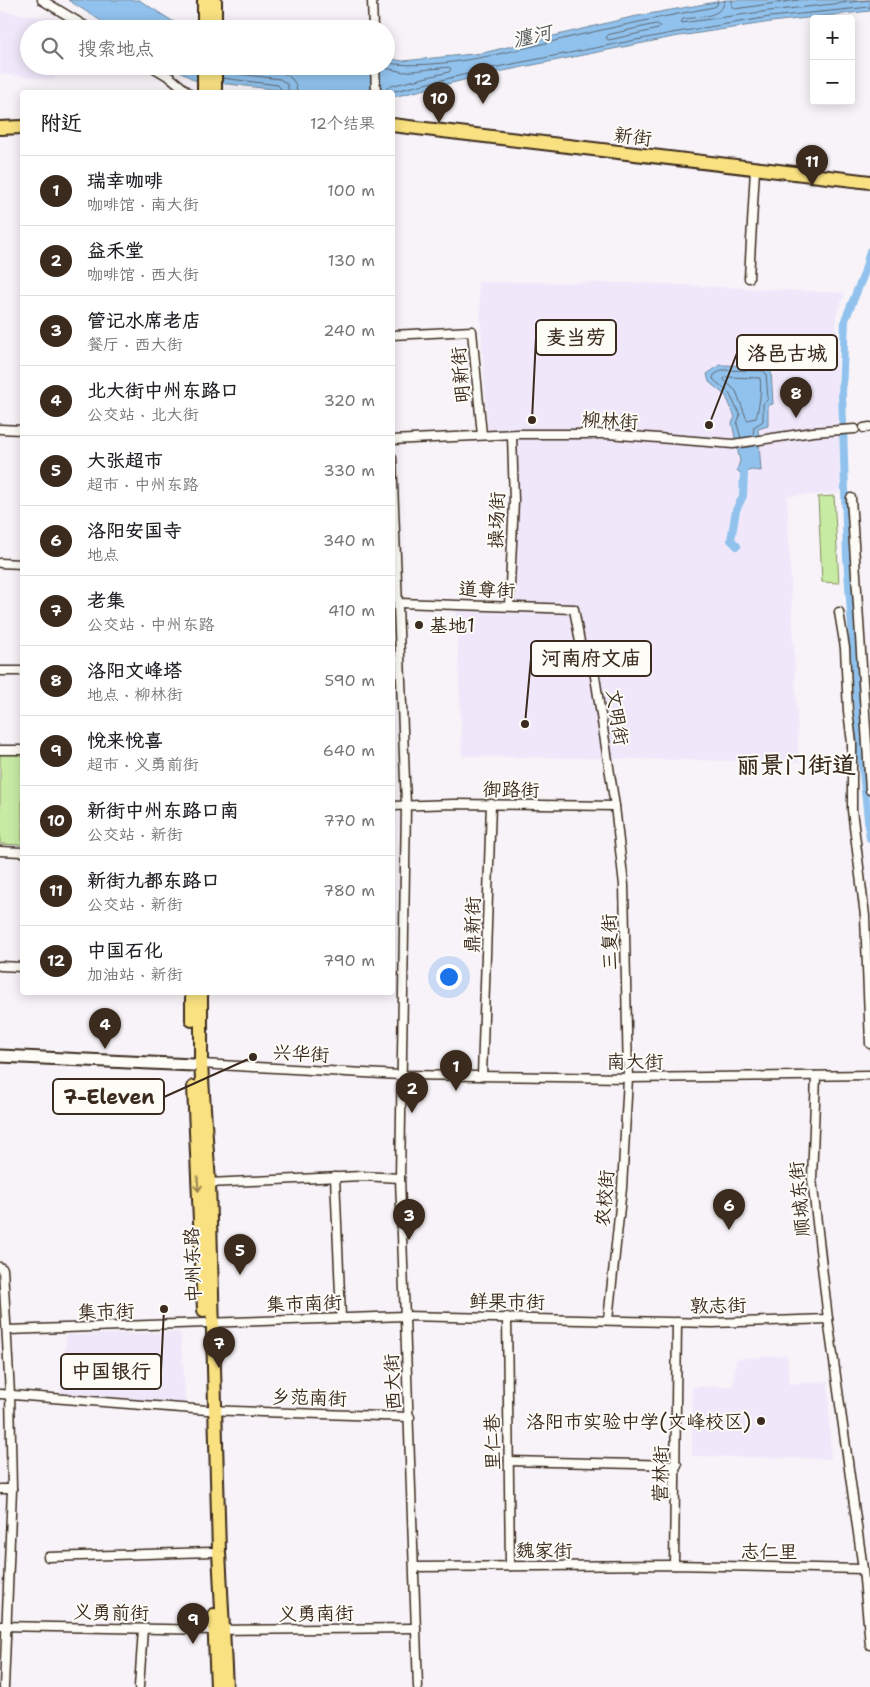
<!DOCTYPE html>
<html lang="zh">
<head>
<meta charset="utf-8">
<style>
  body { margin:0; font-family:"Shantell Sans","LXGW WenKai TC",sans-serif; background:#f6f6f6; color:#202124 }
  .controls { position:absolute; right:15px; top:15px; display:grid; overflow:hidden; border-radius:5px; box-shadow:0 2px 12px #0003 }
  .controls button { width:45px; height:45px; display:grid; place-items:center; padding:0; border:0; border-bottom:1px solid #e0e0e0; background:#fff; color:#202124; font:25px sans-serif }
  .you { position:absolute; left:448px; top:976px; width:18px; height:18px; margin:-12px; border:4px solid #fff; border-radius:50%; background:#1a73e8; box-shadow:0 0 0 8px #1a73e833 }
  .badge { display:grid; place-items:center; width:32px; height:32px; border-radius:50%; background:#3b2a1e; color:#fff; font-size:16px; font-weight:700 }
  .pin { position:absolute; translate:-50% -41px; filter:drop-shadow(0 1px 2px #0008) }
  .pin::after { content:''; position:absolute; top:26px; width:18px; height:15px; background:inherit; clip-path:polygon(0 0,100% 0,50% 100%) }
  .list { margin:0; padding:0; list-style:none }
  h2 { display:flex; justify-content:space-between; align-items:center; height:65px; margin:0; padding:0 20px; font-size:21px }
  h2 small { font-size:16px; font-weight:400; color:#757577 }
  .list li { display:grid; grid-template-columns:32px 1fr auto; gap:15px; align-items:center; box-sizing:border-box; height:70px; padding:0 20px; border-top:1px solid #e0e0e0 }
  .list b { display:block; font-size:19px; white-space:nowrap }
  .list p { margin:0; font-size:16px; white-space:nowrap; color:#757577 }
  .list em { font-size:16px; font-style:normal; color:#757577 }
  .icon { flex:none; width:28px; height:28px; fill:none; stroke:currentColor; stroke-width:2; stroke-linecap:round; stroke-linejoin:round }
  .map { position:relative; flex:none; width:870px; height:1687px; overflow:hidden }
  .search { position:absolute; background:#fff; box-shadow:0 2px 12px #0003; left:20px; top:20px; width:375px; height:55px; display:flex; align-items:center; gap:12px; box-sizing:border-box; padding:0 18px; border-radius:28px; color:#757577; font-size:19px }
  .panel { position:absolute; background:#fff; box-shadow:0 2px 12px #0003; left:20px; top:90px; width:375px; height:905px; border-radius:5px }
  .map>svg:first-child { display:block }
</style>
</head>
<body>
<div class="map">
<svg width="870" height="1687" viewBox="0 0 870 1687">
  <rect width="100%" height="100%" fill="#f7f3f8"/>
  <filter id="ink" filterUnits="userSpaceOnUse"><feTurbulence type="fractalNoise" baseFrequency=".02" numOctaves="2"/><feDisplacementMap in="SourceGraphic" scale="10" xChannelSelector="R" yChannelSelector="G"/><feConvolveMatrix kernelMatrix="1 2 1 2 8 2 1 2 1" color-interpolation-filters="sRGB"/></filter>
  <g filter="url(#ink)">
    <g fill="#f0e8fa">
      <path d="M 0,11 L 62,20 L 61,29 L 29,29 L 29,66 L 56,66 L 54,80 L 0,74 Z"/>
      <path d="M 478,282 L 643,283 L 845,293 L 836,316 L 840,493 L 787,496 L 799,762 L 462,756 L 456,604 L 509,606 L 517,451 L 512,435 L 488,432 Z"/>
      <path d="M 180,1332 L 186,1403 L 61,1393 L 66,1335 Z"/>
      <path d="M 787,1355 L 789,1384 L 828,1381 L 831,1459 L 692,1456 L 692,1387 L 733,1386 L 736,1359 Z"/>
    </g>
    <g fill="#c8eba4" stroke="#828a61">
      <path d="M 834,496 L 839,583 L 822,582 L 818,497 Z"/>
      <path d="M 0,754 L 22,754 L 22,845 L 0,844 Z"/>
    </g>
    <g fill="#91c2ed" stroke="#6f859a">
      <path d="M 68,0 L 139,0 L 185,29 L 114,29 Z"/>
      <path d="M 870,0 L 870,11 L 771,22 L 673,37 L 493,73 L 393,97 L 392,92 L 297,92 L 194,80 L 172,66 L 386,66 L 386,58 L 403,61 L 483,53 L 632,17 L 727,0 Z"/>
      <path d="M 720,365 L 766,366 L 771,369 L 773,404 L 768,405 L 768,426 L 758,429 L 761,471 L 751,470 L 741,474 L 737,470 L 740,461 L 732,423 L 735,417 L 726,396 L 709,382 L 707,374 Z"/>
    </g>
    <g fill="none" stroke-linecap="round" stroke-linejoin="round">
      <g stroke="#5d6771" stroke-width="1">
        <path d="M 725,0 C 723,18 697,17 683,19 L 681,23 L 769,11 L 870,0"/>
        <path d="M 732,0 L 732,7 L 734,9 L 798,0"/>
        <path d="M 657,24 L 660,26 L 658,29 L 609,40 L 606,38 L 608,35 Z"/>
        <path d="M 386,63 C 442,71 516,50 571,37 C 618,26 666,16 714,7 L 717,5 L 718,0"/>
        <path d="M 237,66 C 257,69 296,65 297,92"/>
        <path d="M 380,67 L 404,72 L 449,67 L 451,69 L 449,72 L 390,86 L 383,92"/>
        <path d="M 222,72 L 280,79 L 287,84 L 289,92"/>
        <path d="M 222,78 L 278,85 L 283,92"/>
        <path d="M 391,92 L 492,68 L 672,33 L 770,17 L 870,7"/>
        <path d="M 726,377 L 760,378 C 762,390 759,406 756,418 L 747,420 L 736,391 L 724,380 Z"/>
        <path d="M 741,438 L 737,424 L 740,415 L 729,393 L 713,379 L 714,375 L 722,370 L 763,371 L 766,373 L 768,399 L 763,404 L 763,421 L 754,427 L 753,436"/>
      </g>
      <g stroke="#91c2ed" stroke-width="8">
        <path d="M 870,251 L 864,274 L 845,320 L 842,393 L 847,557 L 861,754 L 870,838"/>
        <path d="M 737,546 L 731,540 L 736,510 L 743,496 L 744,473"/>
      </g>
      <defs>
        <g id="street">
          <path d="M 42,0 L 90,29"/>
          <path d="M 372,0 L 373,29"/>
          <path d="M 151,66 L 171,78 L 188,92"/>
          <path d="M 375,66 L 376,92"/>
          <path d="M 749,278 L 755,169"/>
          <path d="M 392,335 L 472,331 L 482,435"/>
          <path d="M 864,428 L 870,427"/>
          <path d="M 0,429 L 22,430"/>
          <path d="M 392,440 L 518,434 L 608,434 L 733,444 L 813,432 L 855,429"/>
          <path d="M 392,458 L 406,805 L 400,1178 L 418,1687"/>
          <path d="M 851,498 L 870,790"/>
          <path d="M 0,563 L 22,564"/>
          <path d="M 399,603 L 574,609 L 582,653 L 592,657 L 615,806 L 624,885 L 628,1078 L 622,1188 L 608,1320"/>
          <path d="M 509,606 L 514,501 L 512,435"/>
          <path d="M 839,612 L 845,648 L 848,711 L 852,743 L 852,810 L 865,916 L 870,1044"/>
          <path d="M 0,671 L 22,671"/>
          <path d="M 0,750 L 22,750"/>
          <path d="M 392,806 L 454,804 L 615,806"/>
          <path d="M 0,851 L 22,852"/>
          <path d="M 0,966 L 22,967"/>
          <path d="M 201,1064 L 400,1075 L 628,1078 L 870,1075"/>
          <path d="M 482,1076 L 491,804"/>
          <path d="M 816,1076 L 812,1179 L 828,1319 L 863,1569 L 870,1645"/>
          <path d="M 335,1177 L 341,1317"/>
          <path d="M 209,1183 L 362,1176 L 400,1178"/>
          <path d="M 0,1267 L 3,1269 L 10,1394 L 12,1489 L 4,1687"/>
          <path d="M 507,1317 L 510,1566"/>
          <path d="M 8,1330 L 405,1316 L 712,1323 L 828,1319"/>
          <path d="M 0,1394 L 207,1410 L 410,1417"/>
          <path d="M 509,1461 L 677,1465"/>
          <path d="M 0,1489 L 12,1489"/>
          <path d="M 48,1557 L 211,1552"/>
          <path d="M 674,1565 L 677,1322"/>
          <path d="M 415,1567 L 674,1565 L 863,1569"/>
          <path d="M 0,1626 L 215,1630 L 416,1628"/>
          <path d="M 139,1687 L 143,1629"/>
        </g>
        <path id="secondary" d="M 0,1056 L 193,1065"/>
        <g id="primary">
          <path d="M 204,29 L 204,0"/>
          <path d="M 215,29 L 215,0"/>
          <path d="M 204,66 L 204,92"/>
          <path d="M 215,92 L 215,66"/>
          <path d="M 392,125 L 870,182"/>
          <path d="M 0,128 L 22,127"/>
          <path d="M 192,992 L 192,1020"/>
          <path d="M 201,992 L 201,1064 L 209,1183 L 219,1552 L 226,1687"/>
          <path d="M 194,1087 L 204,1310"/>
          <path d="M 214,1615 L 217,1687"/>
        </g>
      </defs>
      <use href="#street" stroke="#3b2a1e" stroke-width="11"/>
      <use href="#secondary" stroke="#3b2a1e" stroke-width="15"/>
      <use href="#primary" stroke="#3b2a1e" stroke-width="16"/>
      <use href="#street" stroke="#fdfcf7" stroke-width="8"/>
      <use href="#secondary" stroke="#fdfcf7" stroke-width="11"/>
      <use href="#primary" stroke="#f9e181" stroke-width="12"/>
    </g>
    <defs><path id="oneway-shaft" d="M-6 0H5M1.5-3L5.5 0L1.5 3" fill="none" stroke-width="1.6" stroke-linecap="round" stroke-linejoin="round" transform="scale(1.25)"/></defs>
    <use stroke="#9a8650" href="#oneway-shaft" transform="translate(198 1184) rotate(87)"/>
  </g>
  <g fill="#3b2a1e" stroke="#fdfcf7" stroke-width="2">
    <circle cx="419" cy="625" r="5"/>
    <circle cx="761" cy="1421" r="5"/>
  </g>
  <g text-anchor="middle" stroke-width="4" stroke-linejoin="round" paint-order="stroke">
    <g font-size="19" fill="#3b2a1e" stroke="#fdfcf7">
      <text transform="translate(633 136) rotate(7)" y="7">新街</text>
      <text transform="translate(460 375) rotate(-95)" y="7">明新街</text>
      <text transform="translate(610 420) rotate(3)" y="7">柳林街</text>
      <text transform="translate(496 520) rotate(-88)" y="7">操场街</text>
      <text transform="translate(487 589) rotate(2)" y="7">道尊街</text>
      <text transform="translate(618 717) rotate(81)" y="7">文明街</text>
      <text transform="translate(511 789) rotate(1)" y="7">御路街</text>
      <text transform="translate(472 925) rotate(-89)" y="7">鼎新街</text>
      <text transform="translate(609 942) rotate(-91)" y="7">三复街</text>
      <text transform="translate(301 1053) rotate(3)" y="7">兴华街</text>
      <text x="635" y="1068">南大街</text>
      <text transform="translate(604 1198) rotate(-85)" y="7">农校街</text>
      <text transform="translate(799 1199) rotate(-95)" y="7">顺城东街</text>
      <text transform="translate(192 1265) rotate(-92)" y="7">中州东路</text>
      <text transform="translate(507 1301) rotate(1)" y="7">鲜果市街</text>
      <text transform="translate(304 1303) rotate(-2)" y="7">集市南街</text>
      <text transform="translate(718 1305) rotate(-1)" y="7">敦志街</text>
      <text transform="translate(106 1311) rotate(-2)" y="7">集市街</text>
      <text transform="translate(392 1382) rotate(-93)" y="7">西大街</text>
      <text transform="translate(309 1397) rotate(2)" y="7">乡范南街</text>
      <text transform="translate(492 1442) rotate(-91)" y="7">里仁巷</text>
      <text transform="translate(660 1474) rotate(-89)" y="7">营林街</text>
      <text x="544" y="1557">魏家街</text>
      <text transform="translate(769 1551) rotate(1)" y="7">志仁里</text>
      <text transform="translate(111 1612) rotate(1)" y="7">义勇前街</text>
      <text transform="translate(316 1613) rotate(-1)" y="7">义勇南街</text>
    </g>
    <g font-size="19" fill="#3b2a1e" stroke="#fdfcf7" text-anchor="start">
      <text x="429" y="632">基地1</text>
      <text x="751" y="1428" text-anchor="end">洛阳市实验中学(文峰校区)</text>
    </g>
    <g font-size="20" font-style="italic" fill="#55585c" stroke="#fdfcf7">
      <text transform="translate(532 36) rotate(-13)" y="7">瀍河</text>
    </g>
    <g font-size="24" font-weight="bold" fill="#3b2a1e" stroke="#fdfcf7">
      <text x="796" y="773">丽景门街道</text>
    </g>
  </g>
  <path fill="none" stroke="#3b2a1e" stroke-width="2" d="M532 420L536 337M709 425L737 353M525 724L531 658M253 1057L164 1097M164 1309L161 1371"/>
  <g fill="#3b2a1e" stroke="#fdfcf7" stroke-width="2">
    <circle cx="532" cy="420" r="5"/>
    <circle cx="709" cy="425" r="5"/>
    <circle cx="525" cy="724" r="5"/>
    <circle cx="253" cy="1057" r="5"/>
    <circle cx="164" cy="1309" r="5"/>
  </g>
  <g fill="#fdfcf7" stroke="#3b2a1e" stroke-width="2">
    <rect x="536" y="320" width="80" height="35" rx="5"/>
    <rect x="737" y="335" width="100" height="35" rx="5"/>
    <rect x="531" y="641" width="120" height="35" rx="5"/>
    <rect x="53" y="1079" width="111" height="35" rx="5"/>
    <rect x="61" y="1354" width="100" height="35" rx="5"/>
  </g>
  <g font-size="20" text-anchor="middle" font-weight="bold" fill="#3b2a1e">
    <text x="576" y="344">麦当劳</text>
    <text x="787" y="360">洛邑古城</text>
    <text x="591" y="665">河南府文庙</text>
    <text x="109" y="1104">7-Eleven</text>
    <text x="111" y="1378">中国银行</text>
  </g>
</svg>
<div class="controls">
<button>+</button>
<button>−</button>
</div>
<div class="you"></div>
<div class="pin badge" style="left:456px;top:1091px">1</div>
<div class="pin badge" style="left:412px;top:1113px">2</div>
<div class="pin badge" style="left:409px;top:1240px">3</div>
<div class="pin badge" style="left:105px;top:1049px">4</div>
<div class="pin badge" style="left:240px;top:1275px">5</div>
<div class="pin badge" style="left:729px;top:1230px">6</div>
<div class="pin badge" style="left:219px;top:1368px">7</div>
<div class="pin badge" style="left:796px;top:418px">8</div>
<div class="pin badge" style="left:193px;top:1644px">9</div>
<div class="pin badge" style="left:439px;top:123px">10</div>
<div class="pin badge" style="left:812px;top:186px">11</div>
<div class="pin badge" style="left:483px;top:104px">12</div>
<div class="search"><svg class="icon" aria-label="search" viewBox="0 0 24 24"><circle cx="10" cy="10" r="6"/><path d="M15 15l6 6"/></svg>搜索地点</div>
<section class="panel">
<h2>附近<small>12个结果</small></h2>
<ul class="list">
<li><span class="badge">1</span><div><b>瑞幸咖啡</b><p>咖啡馆 · 南大街</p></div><em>100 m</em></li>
<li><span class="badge">2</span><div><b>益禾堂</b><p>咖啡馆 · 西大街</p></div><em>130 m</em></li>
<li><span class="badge">3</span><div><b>管记水席老店</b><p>餐厅 · 西大街</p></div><em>240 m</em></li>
<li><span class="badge">4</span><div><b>北大街中州东路口</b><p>公交站 · 北大街</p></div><em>320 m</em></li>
<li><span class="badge">5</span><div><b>大张超市</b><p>超市 · 中州东路</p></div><em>330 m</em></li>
<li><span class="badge">6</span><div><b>洛阳安国寺</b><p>地点</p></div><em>340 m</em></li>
<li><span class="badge">7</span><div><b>老集</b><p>公交站 · 中州东路</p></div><em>410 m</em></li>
<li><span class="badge">8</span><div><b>洛阳文峰塔</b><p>地点 · 柳林街</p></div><em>590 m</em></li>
<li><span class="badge">9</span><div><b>悦来悦喜</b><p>超市 · 义勇前街</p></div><em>640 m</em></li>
<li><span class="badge">10</span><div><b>新街中州东路口南</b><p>公交站 · 新街</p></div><em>770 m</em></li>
<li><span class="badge">11</span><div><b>新街九都东路口</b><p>公交站 · 新街</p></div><em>780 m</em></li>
<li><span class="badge">12</span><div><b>中国石化</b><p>加油站 · 新街</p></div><em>790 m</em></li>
</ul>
</section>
</div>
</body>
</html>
